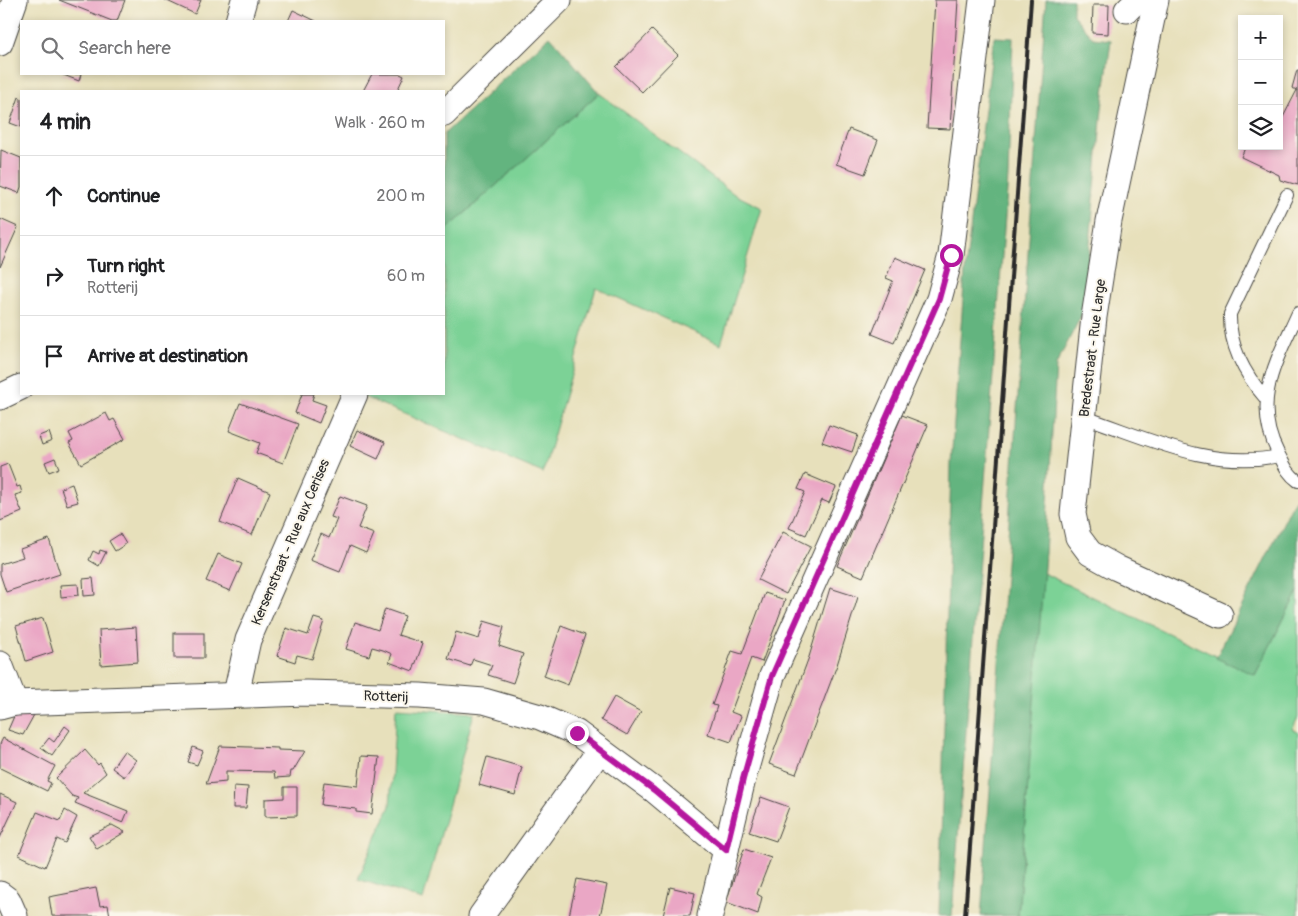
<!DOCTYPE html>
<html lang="en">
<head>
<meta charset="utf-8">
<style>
  body { margin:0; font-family:Pangolin,sans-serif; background:#f2f2f2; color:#202124 }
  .controls { position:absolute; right:15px; top:15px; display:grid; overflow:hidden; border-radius:0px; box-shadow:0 2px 8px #0003 }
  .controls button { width:45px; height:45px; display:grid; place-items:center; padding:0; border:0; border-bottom:1px solid #e0e0e0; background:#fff; color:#202124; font:25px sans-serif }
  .stop { position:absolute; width:15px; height:15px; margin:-11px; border:4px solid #b5179e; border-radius:50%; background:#fff }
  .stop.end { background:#b5179e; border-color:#fff; box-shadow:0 1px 5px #0008 }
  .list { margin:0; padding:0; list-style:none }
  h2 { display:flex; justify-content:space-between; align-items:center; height:65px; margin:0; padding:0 20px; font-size:21px }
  h2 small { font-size:16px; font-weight:400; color:#757577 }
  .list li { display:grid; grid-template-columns:32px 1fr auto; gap:15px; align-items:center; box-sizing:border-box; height:80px; padding:0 20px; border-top:1px solid #e0e0e0 }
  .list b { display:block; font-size:19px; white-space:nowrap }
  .list p { margin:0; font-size:16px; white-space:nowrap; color:#757577 }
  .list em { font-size:16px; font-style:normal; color:#757577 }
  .icon { flex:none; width:28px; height:28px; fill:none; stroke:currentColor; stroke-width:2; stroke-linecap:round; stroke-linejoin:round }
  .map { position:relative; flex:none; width:1298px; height:916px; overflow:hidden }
  .search { position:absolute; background:#fff; box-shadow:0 2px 8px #0003; left:20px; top:20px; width:425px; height:55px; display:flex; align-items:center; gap:12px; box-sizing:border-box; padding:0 18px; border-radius:0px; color:#757577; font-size:19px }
  .panel { position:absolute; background:#fff; box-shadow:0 2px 8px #0003; left:20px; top:90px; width:425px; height:305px; border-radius:0px }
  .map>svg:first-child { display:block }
</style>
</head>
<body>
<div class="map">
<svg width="1298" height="916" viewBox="0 0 1298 916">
  <rect width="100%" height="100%" fill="#fbf7ec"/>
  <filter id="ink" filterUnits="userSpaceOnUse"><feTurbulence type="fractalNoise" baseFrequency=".02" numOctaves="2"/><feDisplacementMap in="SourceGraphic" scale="10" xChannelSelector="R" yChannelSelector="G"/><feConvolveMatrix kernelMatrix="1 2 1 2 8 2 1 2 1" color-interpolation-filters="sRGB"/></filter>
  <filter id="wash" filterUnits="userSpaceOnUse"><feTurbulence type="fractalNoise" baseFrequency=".0096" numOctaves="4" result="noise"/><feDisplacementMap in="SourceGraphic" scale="20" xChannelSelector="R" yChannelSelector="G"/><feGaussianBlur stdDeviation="1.12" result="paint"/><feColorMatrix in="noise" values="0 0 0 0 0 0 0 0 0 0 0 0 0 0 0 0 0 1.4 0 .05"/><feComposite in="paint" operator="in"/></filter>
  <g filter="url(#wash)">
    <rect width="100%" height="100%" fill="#e7e0bb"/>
    <g fill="#7bd296" stroke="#537e60">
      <path d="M 599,93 L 734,194 L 762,208 L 721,344 L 596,288 L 543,473 L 362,396 L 364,394 L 444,394 L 444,232 Z"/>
      <path d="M 1043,573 L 1255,675 L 1298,591 L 1298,718 L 1292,729 L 1298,732 L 1298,916 L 1018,916 Z"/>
      <path d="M 396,708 L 474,713 L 423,900 L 358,879 L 390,806 Z"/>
    </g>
    <g fill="#64b47f" stroke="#487055">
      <path d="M 1046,0 L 1073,0 L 1073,15 L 1093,38 L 1111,40 L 1102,109 L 1084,310 L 1056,365 L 1045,554 L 1018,916 L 981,916 Z"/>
      <path d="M 550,36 L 599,93 L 444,232 L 444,134 Z"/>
      <path d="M 994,37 L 1013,38 L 1008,177 L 952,916 L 939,916 L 951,464 L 965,271 Z"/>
      <path d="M 1295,499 L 1298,500 L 1298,591 L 1255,675 L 1216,658 Z"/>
    </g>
    <g id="blocks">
      <g fill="#eaa7c5">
        <path d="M 59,0 L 125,0 L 117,21 L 112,21 Z"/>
        <path d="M 165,0 L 201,0 L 195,14 Z"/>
        <path d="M 935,0 L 958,0 L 950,129 L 927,128 Z"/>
        <path d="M 1093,5 L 1109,5 L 1108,34 L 1092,33 Z"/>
        <path d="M 293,10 L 316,21 L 288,21 Z"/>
        <path d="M 652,30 L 678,55 L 642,92 L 616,67 Z"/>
        <path d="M 1297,70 L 1298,70 L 1298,185 L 1280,180 L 1279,175 L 1241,157 L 1246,146 L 1279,146 L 1279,125 L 1297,90 L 1292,88 Z"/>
        <path d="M 61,74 L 81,74 L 79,81 Z"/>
        <path d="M 372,74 L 400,74 L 404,76 L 397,91 L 363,91 Z"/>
        <path d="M 19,97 L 21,98 L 21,127 L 10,123 Z"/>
        <path d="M 849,129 L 878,140 L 865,174 L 836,164 Z"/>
        <path d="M 1,150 L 21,158 L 21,187 L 19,193 L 0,186 Z"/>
        <path d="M 0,219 L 18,227 L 0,267 Z"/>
        <path d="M 895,257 L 925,270 L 894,343 L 872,334 L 893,281 L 886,278 Z"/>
        <path d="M 302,394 L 314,394 L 312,400 L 326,405 L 319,423 L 295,413 Z"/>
        <path d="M 240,403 L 298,424 L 283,463 L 256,453 L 260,443 L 229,431 Z"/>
        <path d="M 106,413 L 110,421 L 114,419 L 125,439 L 81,464 L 69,443 L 73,441 L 69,433 Z"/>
        <path d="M 902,415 L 928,425 L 863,577 L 837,566 Z"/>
        <path d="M 829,425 L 858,435 L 852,452 L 822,442 Z"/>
        <path d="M 357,430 L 385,442 L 378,459 L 350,446 Z"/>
        <path d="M 49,432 L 52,441 L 42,445 L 39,436 Z"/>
        <path d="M 55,458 L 59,468 L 49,472 L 45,462 Z"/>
        <path d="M 8,464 L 17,487 L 20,486 L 22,493 L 15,495 L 22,512 L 0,521 L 0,467 Z"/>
        <path d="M 805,474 L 836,487 L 829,503 L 822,500 L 806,535 L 789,528 L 805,492 L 798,489 Z"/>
        <path d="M 238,478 L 270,492 L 252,535 L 220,522 Z"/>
        <path d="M 72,484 L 78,502 L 67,505 L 61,488 Z"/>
        <path d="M 340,496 L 367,506 L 358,528 L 374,534 L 366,553 L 350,546 L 340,572 L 310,560 L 321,534 L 329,538 L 337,519 L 331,517 Z"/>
        <path d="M 783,532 L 811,546 L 786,594 L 758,580 Z"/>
        <path d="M 120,534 L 126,544 L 115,551 L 109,541 Z"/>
        <path d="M 49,539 L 60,574 L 6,592 L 0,574 L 0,564 L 23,557 L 20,549 Z"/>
        <path d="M 100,550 L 106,552 L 99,566 L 89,560 L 93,551 L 99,554 Z"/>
        <path d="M 218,554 L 242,564 L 230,591 L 206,581 Z"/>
        <path d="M 93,578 L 95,595 L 84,596 L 83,579 Z"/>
        <path d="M 78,584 L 79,595 L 61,597 L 60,585 Z"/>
        <path d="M 830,588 L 858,597 L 837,665 L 796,774 L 769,764 L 809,657 Z"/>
        <path d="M 765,593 L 785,600 L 762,662 L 751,658 L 747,669 L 731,712 L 741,716 L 731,742 L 708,734 L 717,706 L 712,705 L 732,651 L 742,654 Z"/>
        <path d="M 385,609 L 405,616 L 398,635 L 423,643 L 413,671 L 389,662 L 392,654 L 383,650 L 372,647 L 369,656 L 346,649 L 355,622 L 378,630 Z"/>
        <path d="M 43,618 L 53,652 L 26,661 L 16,626 Z"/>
        <path d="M 314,618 L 324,621 L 312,659 L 297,655 L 295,662 L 277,656 L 286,628 L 308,635 Z"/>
        <path d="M 484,621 L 504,627 L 499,646 L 523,654 L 513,683 L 488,675 L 492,665 L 473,659 L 470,666 L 448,659 L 456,632 L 479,639 Z"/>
        <path d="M 561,626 L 585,635 L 568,685 L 544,676 Z"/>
        <path d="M 136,627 L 138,662 L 101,665 L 99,630 Z"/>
        <rect x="174" y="633" width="30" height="25"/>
        <path d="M 614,697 L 641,712 L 627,735 L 601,720 Z"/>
        <path d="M 35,713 L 23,735 L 8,730 L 15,714 Z"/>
        <path d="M 65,726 L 70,730 L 52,756 L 41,748 L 49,738 L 54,742 Z"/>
        <path d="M 3,738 L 55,766 L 47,781 L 51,783 L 47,791 L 0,768 L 0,744 Z"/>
        <path d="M 220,746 L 278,748 L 278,750 L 305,751 L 293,771 L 291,771 L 290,777 L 275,778 L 274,772 L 226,771 L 226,782 L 206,784 Z"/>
        <path d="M 193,747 L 203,751 L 197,765 L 188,762 Z"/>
        <path d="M 85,750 L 98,765 L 100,763 L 106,773 L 83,793 L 128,811 L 123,823 L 75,803 L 78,798 L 72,796 L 56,778 Z"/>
        <path d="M 124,751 L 136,760 L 124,777 L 112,768 Z"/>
        <path d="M 361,756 L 379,757 L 372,814 L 356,812 L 356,809 L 321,805 L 324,782 L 358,786 Z"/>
        <path d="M 487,757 L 522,767 L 515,795 L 479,785 Z"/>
        <path d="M 234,786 L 248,787 L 246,808 L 233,808 Z"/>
        <path d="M 284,787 L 297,787 L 297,816 L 265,817 L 265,799 L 284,798 Z"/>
        <path d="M 0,794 L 17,802 L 0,838 Z"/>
        <path d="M 761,797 L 789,807 L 776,841 L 749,832 Z"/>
        <path d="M 65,810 L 77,817 L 65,843 L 57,839 L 45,867 L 19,855 L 37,812 L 60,821 Z"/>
        <path d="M 112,825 L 125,832 L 97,849 L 89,836 Z"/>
        <path d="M 744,849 L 771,858 L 757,894 L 762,897 L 758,914 L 726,902 Z"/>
        <path d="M 577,879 L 607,885 L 600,916 L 569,916 Z"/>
        <path d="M 670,887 L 695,893 L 690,916 L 663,916 Z"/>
        <path d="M 96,888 L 100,906 L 108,905 L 110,916 L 52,916 L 49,897 Z"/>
      </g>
    </g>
  </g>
  <g filter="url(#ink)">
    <use href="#blocks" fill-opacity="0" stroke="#474641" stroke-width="1"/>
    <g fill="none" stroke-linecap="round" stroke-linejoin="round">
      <defs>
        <g id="service">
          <path d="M 1298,313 C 1277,360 1251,401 1278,453 C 1284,464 1287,473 1298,481"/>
          <path d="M 1266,399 C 1245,375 1229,347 1230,314 L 1287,195"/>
          <path d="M 1084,417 C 1148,438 1209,470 1279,456"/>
        </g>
        <g id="minor">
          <path d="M 1156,0 L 1109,221 L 1094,317 L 1073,514 L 1078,537 L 1090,553 L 1117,568 L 1220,615"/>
          <path d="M 1127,10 L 1137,0"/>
          <path d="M 238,21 L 244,0"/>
          <path d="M 0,43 L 15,0"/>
          <path d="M 444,114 L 559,0"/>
          <path d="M 0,397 L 21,387"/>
          <path d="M 0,664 L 15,703"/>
          <path d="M 236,694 L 248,640 L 355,394"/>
          <path d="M 0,707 L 15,703 L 306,693 L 420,696 L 484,701 L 540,717 L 577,733 L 654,790 L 726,850"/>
          <path d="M 0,894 L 8,900 L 15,916"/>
          <path d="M 481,916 L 600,750"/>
          <path d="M 710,916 L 743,779 L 772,676 L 939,299 L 951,255 L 982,0"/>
        </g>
      </defs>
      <use href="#service" stroke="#474641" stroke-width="14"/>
      <use href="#minor" stroke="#474641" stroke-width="27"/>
      <use href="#service" stroke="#fff" stroke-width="12"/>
      <use href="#minor" stroke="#fff" stroke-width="25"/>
      <path stroke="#2b2b2b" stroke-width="4" d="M 965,916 L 1031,0"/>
    </g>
  </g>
  <g fill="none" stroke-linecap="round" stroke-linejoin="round" filter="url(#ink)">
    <path stroke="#b5179e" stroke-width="6" d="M 577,733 L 654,790 L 726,850 L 743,779 L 772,676 L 939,299 L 951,255"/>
  </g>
  <g text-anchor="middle" stroke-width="4" stroke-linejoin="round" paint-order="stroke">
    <g font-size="14" fill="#2b2b2b" stroke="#fbf7ec">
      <text transform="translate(1092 348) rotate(-83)" y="5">Bredestraat - Rue Large</text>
      <text transform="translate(290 542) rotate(-67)" y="5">Kersenstraat - Rue aux Cerises</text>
      <text transform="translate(386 696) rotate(2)" y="5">Rotterij</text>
    </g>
  </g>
</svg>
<div class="controls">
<button>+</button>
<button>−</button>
<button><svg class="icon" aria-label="layers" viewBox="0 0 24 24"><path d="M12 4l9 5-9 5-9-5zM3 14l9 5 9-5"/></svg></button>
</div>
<div class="stop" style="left:951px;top:255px"></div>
<div class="stop end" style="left:577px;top:733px"></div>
<div class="search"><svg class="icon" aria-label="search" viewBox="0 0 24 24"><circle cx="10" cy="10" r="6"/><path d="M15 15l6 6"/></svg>Search here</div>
<section class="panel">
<h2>4 min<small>Walk · 260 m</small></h2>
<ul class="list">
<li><svg class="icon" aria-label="ahead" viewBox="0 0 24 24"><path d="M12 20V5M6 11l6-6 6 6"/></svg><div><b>Continue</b></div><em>200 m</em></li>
<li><svg class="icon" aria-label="right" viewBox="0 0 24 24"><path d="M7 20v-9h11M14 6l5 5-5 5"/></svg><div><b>Turn right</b><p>Rotterij</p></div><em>60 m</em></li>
<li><svg class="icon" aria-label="arrive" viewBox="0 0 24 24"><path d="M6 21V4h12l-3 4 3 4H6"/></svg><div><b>Arrive at destination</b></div></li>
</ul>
</section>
</div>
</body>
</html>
